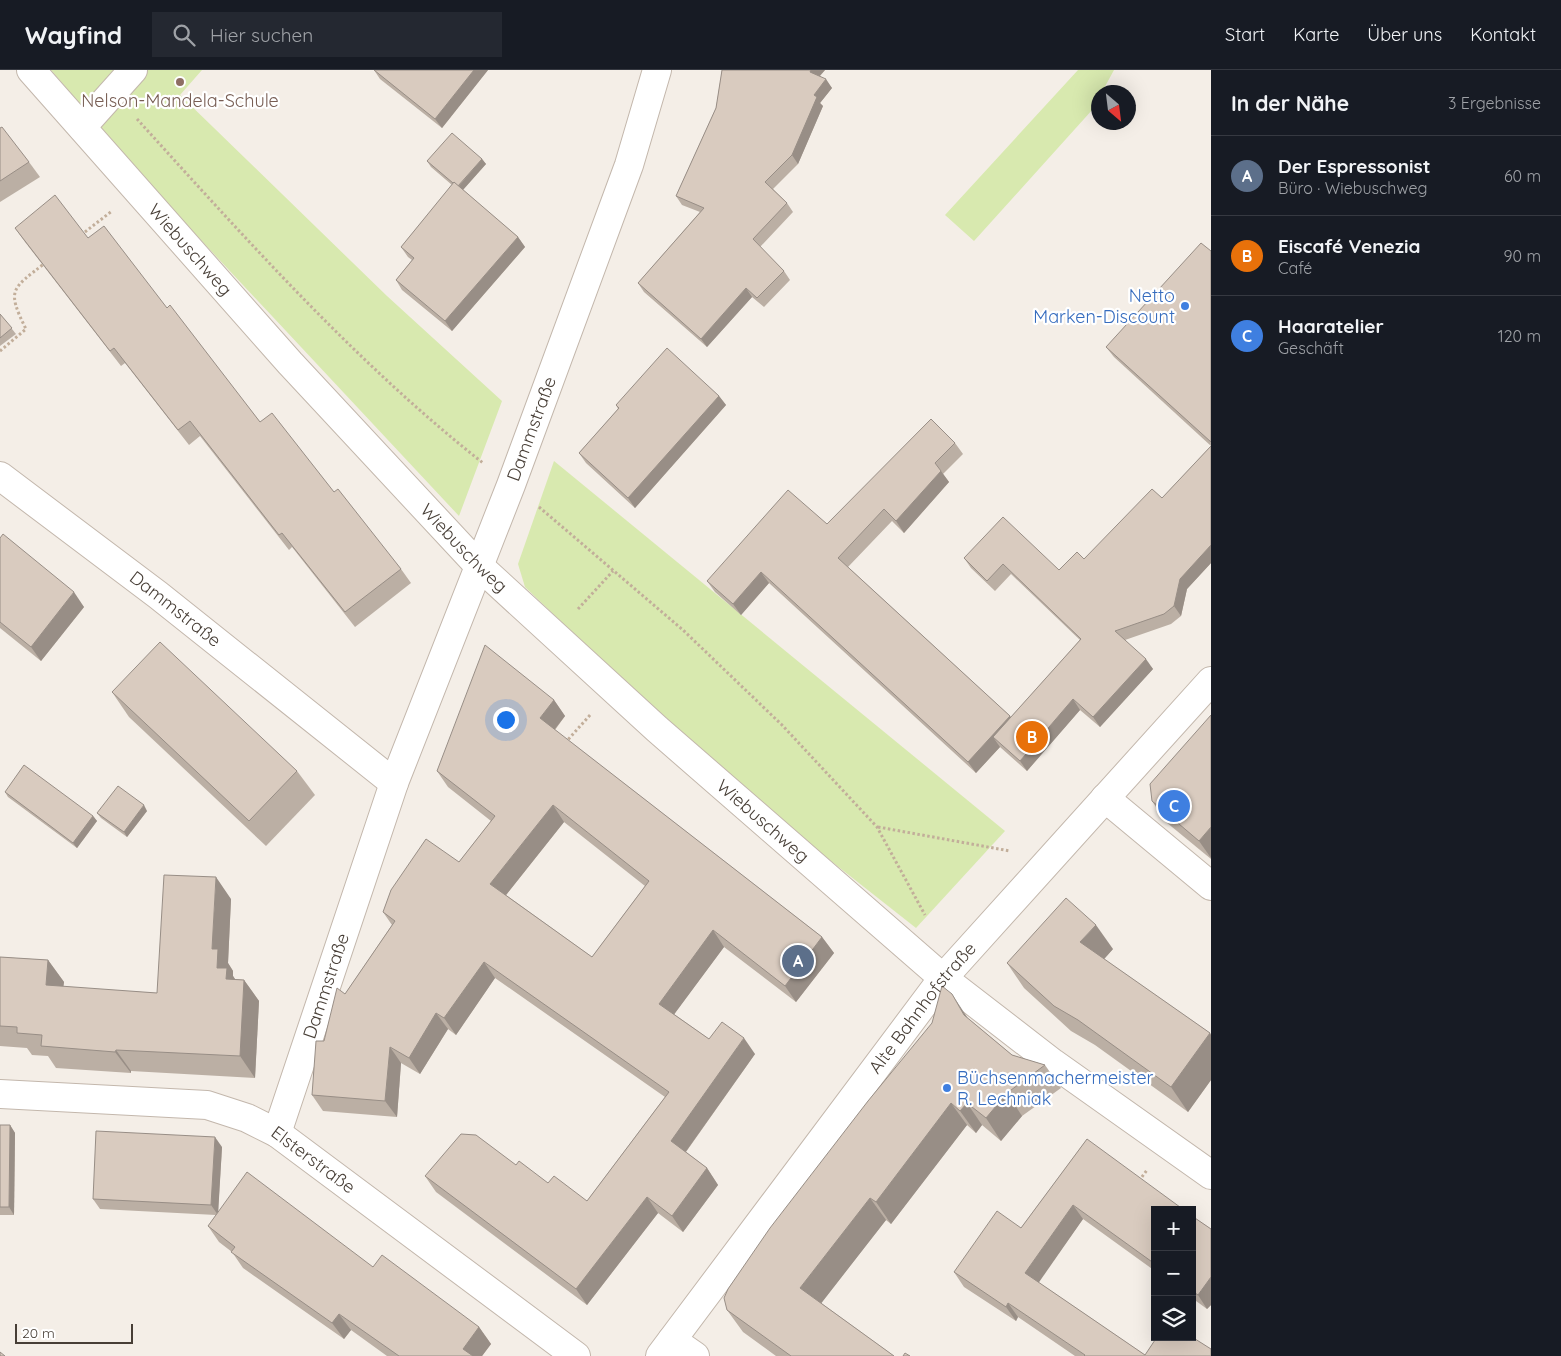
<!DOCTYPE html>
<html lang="de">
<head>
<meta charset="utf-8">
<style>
  body { margin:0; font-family:Quicksand,sans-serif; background:#242831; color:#f1f3f6 }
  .controls { position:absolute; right:15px; bottom:15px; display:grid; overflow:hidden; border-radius:0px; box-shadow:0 5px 20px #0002 }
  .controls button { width:45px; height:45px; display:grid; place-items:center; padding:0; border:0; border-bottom:1px solid #363941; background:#171b24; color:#f1f3f6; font:25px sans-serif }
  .compass { position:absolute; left:1091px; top:15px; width:45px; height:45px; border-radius:50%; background:#171b24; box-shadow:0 5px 20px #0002; rotate:152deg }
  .scale { position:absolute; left:15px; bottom:12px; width:118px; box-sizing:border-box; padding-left:5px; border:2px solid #473e36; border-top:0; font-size:14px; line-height:18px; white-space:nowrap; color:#473e36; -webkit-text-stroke:4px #fff; paint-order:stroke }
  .you { position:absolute; left:505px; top:649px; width:18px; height:18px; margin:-12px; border:4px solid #fff; border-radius:50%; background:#1a73e8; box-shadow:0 0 0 8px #1a73e833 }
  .badge { display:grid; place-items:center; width:32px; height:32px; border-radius:50%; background:#ff1315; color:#fff; font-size:16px; font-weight:700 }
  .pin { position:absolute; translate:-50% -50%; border:2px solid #fff; box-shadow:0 1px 5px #0006 }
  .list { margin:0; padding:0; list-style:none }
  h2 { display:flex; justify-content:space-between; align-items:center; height:65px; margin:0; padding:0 20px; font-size:21px }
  h2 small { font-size:16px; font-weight:400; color:#9ea1a6 }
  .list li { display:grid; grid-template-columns:32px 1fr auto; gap:15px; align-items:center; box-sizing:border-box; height:80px; padding:0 20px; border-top:1px solid #363941 }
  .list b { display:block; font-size:19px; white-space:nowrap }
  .list p { margin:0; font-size:16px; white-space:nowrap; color:#9ea1a6 }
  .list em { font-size:16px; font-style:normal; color:#9ea1a6 }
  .icon { flex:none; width:28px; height:28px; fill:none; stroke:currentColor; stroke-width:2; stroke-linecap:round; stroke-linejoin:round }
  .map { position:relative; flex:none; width:1211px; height:1286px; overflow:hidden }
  header { display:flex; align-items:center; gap:30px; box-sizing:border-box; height:70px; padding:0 25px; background:#171b24; border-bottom:1px solid #363941 }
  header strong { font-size:24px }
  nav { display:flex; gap:28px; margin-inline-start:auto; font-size:18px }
  .search { width:350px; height:45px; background:#242831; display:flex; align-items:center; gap:12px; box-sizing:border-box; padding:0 18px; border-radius:0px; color:#9ea1a6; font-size:19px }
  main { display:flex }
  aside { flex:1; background:#171b24 }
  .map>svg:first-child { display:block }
</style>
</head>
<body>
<header>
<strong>Wayfind</strong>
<div class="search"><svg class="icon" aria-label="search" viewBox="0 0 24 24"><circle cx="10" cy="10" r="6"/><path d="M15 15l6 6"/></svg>Hier suchen</div>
<nav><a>Start</a><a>Karte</a><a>Über uns</a><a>Kontakt</a></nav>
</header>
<main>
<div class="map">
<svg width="1211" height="1286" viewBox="0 0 1211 1286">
  <rect width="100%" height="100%" fill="#f4eee7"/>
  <g fill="#d8e9af">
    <path d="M 51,0 L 202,0 L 180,25 L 387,226 L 502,331 L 459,446 L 141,106 Z"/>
    <path d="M 1078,0 L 1114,0 L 1102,22 L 1098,22 L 1098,29 L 1093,39 L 974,171 L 945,145 Z"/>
    <path d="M 554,391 L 1005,761 L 916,858 L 784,754 L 656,643 L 525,517 L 518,494 Z"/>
  </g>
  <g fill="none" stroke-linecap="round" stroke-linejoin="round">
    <defs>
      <g id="minor">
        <path id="s1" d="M 31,0 L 290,293 L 478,495 L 657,659 L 943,908 L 1053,993 L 1211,1105"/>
        <path d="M 82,57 L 133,0"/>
        <path id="s2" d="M 0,406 L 158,525 L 394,713"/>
        <path d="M 1105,728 L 1211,816"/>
        <path id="s3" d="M 0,1024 L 207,1035 L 247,1048 L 277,1063 L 576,1286"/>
        <path id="s4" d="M 277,1063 L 394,713 L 511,415 L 629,95 L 657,0"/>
        <path d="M 672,1270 L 695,1286"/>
        <path id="s5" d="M 660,1286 L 943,908 L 1211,611"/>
      </g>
    </defs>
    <use href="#minor" stroke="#c3b7ac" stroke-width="30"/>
    <g stroke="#c2ae9a" stroke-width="3" stroke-dasharray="2.5 2.5" stroke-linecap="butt">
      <path d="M 137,49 C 246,169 355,292 483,393"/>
      <path d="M 81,165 L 112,141"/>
      <path d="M 0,281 L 26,259 C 6,219 12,219 45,193"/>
      <path d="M 539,437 L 683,560 L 782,655 L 877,757 L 925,845"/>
      <path d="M 578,539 L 613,501"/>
      <path d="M 565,673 L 591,644"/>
      <path d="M 878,757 L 1010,781"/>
      <path d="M 1139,1111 L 1147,1100"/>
    </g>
    <use href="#minor" stroke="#fff" stroke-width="28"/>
  </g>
  <g fill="#bbafa4" fill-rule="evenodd">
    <path d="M 374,0 L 488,0 L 442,58 L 380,9 Z"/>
    <path d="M 722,0 L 825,0 L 820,6 L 832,18 L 820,33 L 823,36 L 798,94 L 773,119 L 787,133 L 793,142 L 760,177 L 784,201 L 790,210 L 764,237 L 752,227 L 707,277 L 644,222 L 638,213 L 700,142 L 682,135 L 676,126 L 716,38 Z"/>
    <path d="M 0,58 L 29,92 L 40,107 L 0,132 Z"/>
    <path d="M 482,89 L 486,94 L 463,120 L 518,167 L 525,177 L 452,261 L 402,220 L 396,210 L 412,190 L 408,187 L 401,177 L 452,115 L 431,97 L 427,91 Z"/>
    <path d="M 15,158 L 88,168 L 167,238 L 260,352 L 334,422 L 401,499 L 411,513 L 355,557 L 292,477 L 289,480 L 200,366 L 189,375 L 125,293 L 121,296 L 25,172 Z"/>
    <path d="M 1211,181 L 1211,376 L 1114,287 L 1106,277 Z"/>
    <path d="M 0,244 L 16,264 L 0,276 Z"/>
    <path d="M 719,326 L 726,335 L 635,438 L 586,393 L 579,383 L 618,339 L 616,335 Z"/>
    <path d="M 955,373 L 963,384 L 943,404 L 949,412 L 904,463 L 892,451 L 848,497 L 1011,647 L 1080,570 L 1011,504 L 995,521 L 971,498 L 964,488 L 1059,500 L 1084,489 L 1162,428 L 1211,376 L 1211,493 L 1187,519 L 1181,546 L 1171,554 L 1125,570 L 1153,599 L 1100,657 L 1080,640 L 1027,701 L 1000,677 L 976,703 L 769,513 L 741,545 L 715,522 L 707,511 L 827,454 Z"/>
    <path d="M 0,468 L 84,537 L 41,591 L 0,558 Z"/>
    <path d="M 112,622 L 297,701 L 315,725 L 266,776 L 129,647 Z"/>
    <path d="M 554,630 L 565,646 L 555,660 L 822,867 L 834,883 L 796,932 L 724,877 L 674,944 L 709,969 L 755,984 L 686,1082 L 707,1098 L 718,1115 L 683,1162 L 658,1143 L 587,1235 L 436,1122 L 425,1106 L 516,1095 L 548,1113 L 587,1131 L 665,1027 L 495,908 L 456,965 L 448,959 L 420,1004 L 401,993 L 397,1047 L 323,1041 L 312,1025 L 324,971 L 345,924 L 392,855 L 383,842 L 459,792 L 491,751 L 448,717 L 437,701 ZM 564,752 L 645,816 L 592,887 L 506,825 Z"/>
    <path d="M 1211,645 L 1211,789 L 1166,752 L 1152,731 Z"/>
    <path d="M 5,722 L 93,746 L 97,751 L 77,778 L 8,727 Z"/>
    <path d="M 147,741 L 127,767 L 101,748 L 97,743 Z"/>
    <path d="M 231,829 L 228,893 L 233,901 L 233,906 L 235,909 L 244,910 L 259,931 L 255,1008 L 131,1001 L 131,1003 L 56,998 L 48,986 L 32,985 L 27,978 L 0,976 L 0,887 L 48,890 L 64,912 L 63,917 L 157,923 Z"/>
    <path d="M 1113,879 L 1104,889 L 1210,963 L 1211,965 L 1211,1010 L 1188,1042 L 1095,975 L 1071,961 L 1024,918 L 1007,893 Z"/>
    <path d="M 969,949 L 1012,985 L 1045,995 L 1061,1018 L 1022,1046 L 1001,1071 L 982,1055 L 976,1063 L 967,1055 L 891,1154 L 886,1150 L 821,1233 L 894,1286 L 776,1286 L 743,1262 L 727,1240 Z"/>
    <path d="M 0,1055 L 10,1055 L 15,1063 L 14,1145 L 0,1145 Z"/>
    <path d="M 1087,1069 L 1155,1140 L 1155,1201 L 1083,1149 L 1038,1212 L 1145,1285 L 1211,1286 L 1075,1286 L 1018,1247 L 1016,1251 L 964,1217 L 954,1202 L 1021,1158 Z"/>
    <path d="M 222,1077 L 218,1141 L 373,1197 L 479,1257 L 491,1274 L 482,1286 L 387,1286 L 351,1260 L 344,1269 L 243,1198 L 232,1182 L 219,1172 L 208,1156 L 216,1145 L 100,1139 L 93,1129 Z"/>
    <path d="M 1192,1146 L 1211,1159 L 1211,1235 L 1207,1239 L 1192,1228 Z"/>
  </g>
  <g fill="#988e86">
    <path d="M 474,0 L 488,0 L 442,58 L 435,49 Z"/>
    <path d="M 811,0 L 825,0 L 816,10 L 810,2 Z"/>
    <path d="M 826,9 L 832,18 L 820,33 L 823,36 L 798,94 L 792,85 L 814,25 Z"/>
    <path d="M 482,89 L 486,94 L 461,122 L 458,117 Z"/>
    <path d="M 518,167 L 525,177 L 452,261 L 445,251 Z"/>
    <path d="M 746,218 L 752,227 L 707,277 L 701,269 Z"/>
    <path d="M 719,326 L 726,335 L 635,438 L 628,428 Z"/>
    <path d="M 941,401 L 949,412 L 904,463 L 896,451 Z"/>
    <path d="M 1211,475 L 1211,493 L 1187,519 L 1181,546 L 1174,536 L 1180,509 Z"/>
    <path d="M 761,502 L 769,513 L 741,545 L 733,534 Z"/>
    <path d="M 74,522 L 84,537 L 41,591 L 31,577 Z"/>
    <path d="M 1146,589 L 1153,599 L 1100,657 L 1093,647 Z"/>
    <path d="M 1073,629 L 1080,640 L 1027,701 L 1020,691 Z"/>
    <path d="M 554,630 L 565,646 L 551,664 L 540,648 Z"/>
    <path d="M 1010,646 L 1018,657 L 993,667 L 1000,677 L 976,703 L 968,692 Z"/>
    <path d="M 144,735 L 147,741 L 127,767 L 124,762 Z"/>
    <path d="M 553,735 L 564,752 L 502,830 L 490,814 Z"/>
    <path d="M 93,746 L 97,751 L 77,778 L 73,773 Z"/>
    <path d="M 1211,757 L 1211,788 L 1199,771 Z"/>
    <path d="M 216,807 L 231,829 L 228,893 L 233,901 L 233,906 L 242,920 L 241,931 L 217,898 L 212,879 Z"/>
    <path d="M 1096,855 L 1113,879 L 1097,897 L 1080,872 Z"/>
    <path d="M 713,860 L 724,877 L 670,950 L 659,934 Z"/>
    <path d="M 822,867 L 834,883 L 796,932 L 785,916 Z"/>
    <path d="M 48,890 L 64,912 L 61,937 L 46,915 Z"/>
    <path d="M 484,892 L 495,908 L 456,965 L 444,948 Z"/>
    <path d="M 244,910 L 259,931 L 255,1008 L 240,986 Z"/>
    <path d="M 952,924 L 967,947 L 980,967 L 964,945 Z"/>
    <path d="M 436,943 L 448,959 L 420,1004 L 409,988 Z"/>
    <path d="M 1210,963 L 1211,965 L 1211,1010 L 1188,1042 L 1171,1017 Z"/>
    <path d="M 744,968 L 755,984 L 682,1087 L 671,1071 Z"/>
    <path d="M 390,977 L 401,993 L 397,1047 L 385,1031 Z"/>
    <path d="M 116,980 L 131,1001 L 131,1003 L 115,982 Z"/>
    <path d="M 1007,1023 L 1022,1046 L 1001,1071 L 986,1048 Z"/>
    <path d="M 951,1033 L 967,1055 L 891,1154 L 876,1132 Z"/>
    <path d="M 967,1033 L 982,1055 L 976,1063 L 960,1041 Z"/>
    <path d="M 10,1055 L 15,1063 L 14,1145 L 9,1137 Z"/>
    <path d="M 215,1067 L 222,1077 L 218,1145 L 211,1135 Z"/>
    <path d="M 707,1098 L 718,1115 L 683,1162 L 672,1146 Z"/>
    <path d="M 647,1127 L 658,1143 L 587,1235 L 576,1219 Z"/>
    <path d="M 870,1128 L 886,1150 L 816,1240 L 800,1218 Z"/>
    <path d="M 1073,1135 L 1083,1149 L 1035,1218 L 1025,1203 Z"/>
    <path d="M 1211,1207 L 1211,1235 L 1207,1239 L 1198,1225 Z"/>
    <path d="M 1008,1233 L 1018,1247 L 1016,1251 L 1006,1237 Z"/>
    <path d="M 339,1244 L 351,1260 L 344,1269 L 332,1253 Z"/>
    <path d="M 479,1257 L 491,1274 L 482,1286 L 468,1286 L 463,1279 Z"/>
  </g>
  <g fill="#d9cbbf" stroke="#988e86" fill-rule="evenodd">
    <path d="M 374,0 L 474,0 L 435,49 Z"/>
    <path d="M 722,0 L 811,0 L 810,2 L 826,9 L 814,25 L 817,27 L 792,85 L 765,112 L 787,133 L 753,169 L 784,201 L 757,228 L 746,218 L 701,269 L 638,213 L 704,138 L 676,126 L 716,38 Z"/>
    <path d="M 2,57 L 29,92 L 0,111 L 0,58 Z"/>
    <path d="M 452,63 L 482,89 L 458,116 L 454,112 L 453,113 L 427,91 Z"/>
    <path d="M 454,112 L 518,167 L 445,251 L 396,210 L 414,188 L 401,177 Z"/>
    <path d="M 55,125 L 88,168 L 104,156 L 167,238 L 170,235 L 260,352 L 272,343 L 334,422 L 338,419 L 401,499 L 345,542 L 282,463 L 279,465 L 190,351 L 178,360 L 114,278 L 110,281 L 15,158 Z"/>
    <path d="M 1201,173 L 1211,181 L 1211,372 L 1106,277 Z"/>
    <path d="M 0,244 L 12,258 L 0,268 Z"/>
    <path d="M 667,278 L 719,326 L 628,428 L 579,383 L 619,338 L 616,335 Z"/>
    <path d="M 931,349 L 955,373 L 935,393 L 941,401 L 896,451 L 884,439 L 838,488 L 1010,646 L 968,692 L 761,502 L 733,534 L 707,511 L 788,420 L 827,454 Z"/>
    <path d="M 1211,376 L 1211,475 L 1180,509 L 1174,536 L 1164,544 L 1115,561 L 1146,589 L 1093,647 L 1073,629 L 1020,691 L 993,667 L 1081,569 L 1003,494 L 987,511 L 964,488 L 1003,447 L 1059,500 L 1077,482 L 1084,489 L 1152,419 L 1162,428 Z"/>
    <path d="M 3,464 L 74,522 L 31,577 L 0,552 L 0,468 Z"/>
    <path d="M 160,572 L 297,701 L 249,751 L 112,622 Z"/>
    <path d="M 485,575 L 554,630 L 540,648 L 822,867 L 785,916 L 713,860 L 659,934 L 709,969 L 722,952 L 744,968 L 671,1071 L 707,1098 L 672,1146 L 647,1127 L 576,1219 L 425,1106 L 461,1064 L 476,1065 L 516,1095 L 519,1091 L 548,1113 L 554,1106 L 587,1131 L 669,1022 L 484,892 L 444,948 L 436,943 L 409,988 L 390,977 L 385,1031 L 312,1025 L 316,971 L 324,971 L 337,918 L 345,924 L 395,851 L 383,842 L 391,820 L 426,769 L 459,792 L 495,746 L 437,701 ZM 553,735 L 649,811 L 592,887 L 490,814 Z"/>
    <path d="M 1211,645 L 1211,757 L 1199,771 L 1152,731 L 1150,714 Z"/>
    <path d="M 24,695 L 93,746 L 73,773 L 5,722 Z"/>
    <path d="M 118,716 L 144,735 L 124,762 L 97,743 Z"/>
    <path d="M 164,805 L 216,807 L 212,879 L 218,879 L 217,898 L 227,898 L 226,909 L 244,910 L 240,986 L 116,980 L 115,982 L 41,976 L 42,965 L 17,963 L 17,957 L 0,956 L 0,887 L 48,890 L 46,915 L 157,923 Z"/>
    <path d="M 1066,828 L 1096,855 L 1080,872 L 1210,963 L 1171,1017 L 1078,950 L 1054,936 L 1007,893 Z"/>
    <path d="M 942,916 L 952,924 L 964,945 L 1012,985 L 1045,995 L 1007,1023 L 986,1048 L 967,1033 L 960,1041 L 951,1033 L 876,1132 L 870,1128 L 800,1218 L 894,1286 L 791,1286 L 727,1240 L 724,1228 L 728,1219 L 770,1158 L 868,1031 L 932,953 Z"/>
    <path d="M 0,1055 L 10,1055 L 9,1137 L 0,1137 Z"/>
    <path d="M 96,1061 L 215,1067 L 211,1135 L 93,1129 Z"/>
    <path d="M 1087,1069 L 1184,1140 L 1155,1140 L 1155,1194 L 1073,1135 L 1025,1203 L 1145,1285 L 1157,1267 L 1192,1267 L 1211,1279 L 1211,1286 L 1084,1286 L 1085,1285 L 1008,1233 L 1006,1237 L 954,1202 L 997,1141 L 1021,1158 Z"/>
    <path d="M 247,1102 L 373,1197 L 382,1185 L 479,1257 L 463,1279 L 473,1286 L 399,1286 L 339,1244 L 332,1253 L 231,1182 L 235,1177 L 208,1156 Z"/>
    <path d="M 1192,1146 L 1211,1159 L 1211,1207 L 1198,1225 L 1192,1221 Z"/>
    <path d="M 0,1282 L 5,1286 L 0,1286 Z"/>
    <path d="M 905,1283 L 910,1286 L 903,1286 Z"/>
  </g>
  <circle fill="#8d6e63" stroke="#fff" stroke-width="2" cx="180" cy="12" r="5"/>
  <g fill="#3f7fe0" stroke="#fff" stroke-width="2">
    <circle cx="1185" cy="236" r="5"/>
    <circle cx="947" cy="1018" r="5"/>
  </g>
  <g text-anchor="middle" stroke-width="4.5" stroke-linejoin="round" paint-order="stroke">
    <g font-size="18" fill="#785e54" stroke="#fff">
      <text x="180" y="37">Nelson-Mandela-Schule</text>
    </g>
    <g font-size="18" fill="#473e36" stroke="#fff">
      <text dy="6" stroke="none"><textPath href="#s1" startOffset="240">Wiebuschweg</textPath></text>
      <text dy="6" stroke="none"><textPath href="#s4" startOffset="749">Dammstraße</textPath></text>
      <text dy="6" stroke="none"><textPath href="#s1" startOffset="645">Wiebuschweg</textPath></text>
      <text dy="6" stroke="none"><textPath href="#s2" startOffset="220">Dammstraße</textPath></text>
      <text dy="6" stroke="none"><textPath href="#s1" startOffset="1050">Wiebuschweg</textPath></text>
      <text dy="6" stroke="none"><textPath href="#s4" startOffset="155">Dammstraße</textPath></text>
      <text dy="6" stroke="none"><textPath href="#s5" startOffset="436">Alte Bahnhofstraße</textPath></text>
      <text dy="6" stroke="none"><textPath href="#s3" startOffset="328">Elsterstraße</textPath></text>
    </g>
    <g font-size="18" fill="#366cbe" stroke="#fff" text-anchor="end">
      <text x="1175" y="232">Netto<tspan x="1175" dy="21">Marken-Discount</tspan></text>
      <text x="957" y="1014" text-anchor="start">Büchsenmachermeister<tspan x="957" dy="21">R. Lechniak</tspan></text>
    </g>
  </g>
</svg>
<div class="controls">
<button>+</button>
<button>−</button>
<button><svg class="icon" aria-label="layers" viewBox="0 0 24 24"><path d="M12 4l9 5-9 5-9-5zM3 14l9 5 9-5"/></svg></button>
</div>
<svg class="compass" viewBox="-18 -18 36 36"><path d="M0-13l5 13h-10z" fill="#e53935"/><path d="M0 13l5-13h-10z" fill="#9ea1a6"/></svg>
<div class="scale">20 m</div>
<div class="you"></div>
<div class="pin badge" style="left:798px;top:891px;background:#5c6f8a">A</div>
<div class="pin badge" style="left:1032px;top:667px;background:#e8710a">B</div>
<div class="pin badge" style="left:1174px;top:736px;background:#3f7fe0">C</div>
</div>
<aside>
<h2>In der Nähe<small>3 Ergebnisse</small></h2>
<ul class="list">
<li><span class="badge" style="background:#5c6f8a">A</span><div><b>Der Espressonist</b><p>Büro · Wiebuschweg</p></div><em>60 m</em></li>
<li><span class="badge" style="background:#e8710a">B</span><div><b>Eiscafé Venezia</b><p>Café</p></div><em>90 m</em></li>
<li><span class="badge" style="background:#3f7fe0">C</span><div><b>Haaratelier</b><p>Geschäft</p></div><em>120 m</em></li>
</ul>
</aside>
</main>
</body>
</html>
